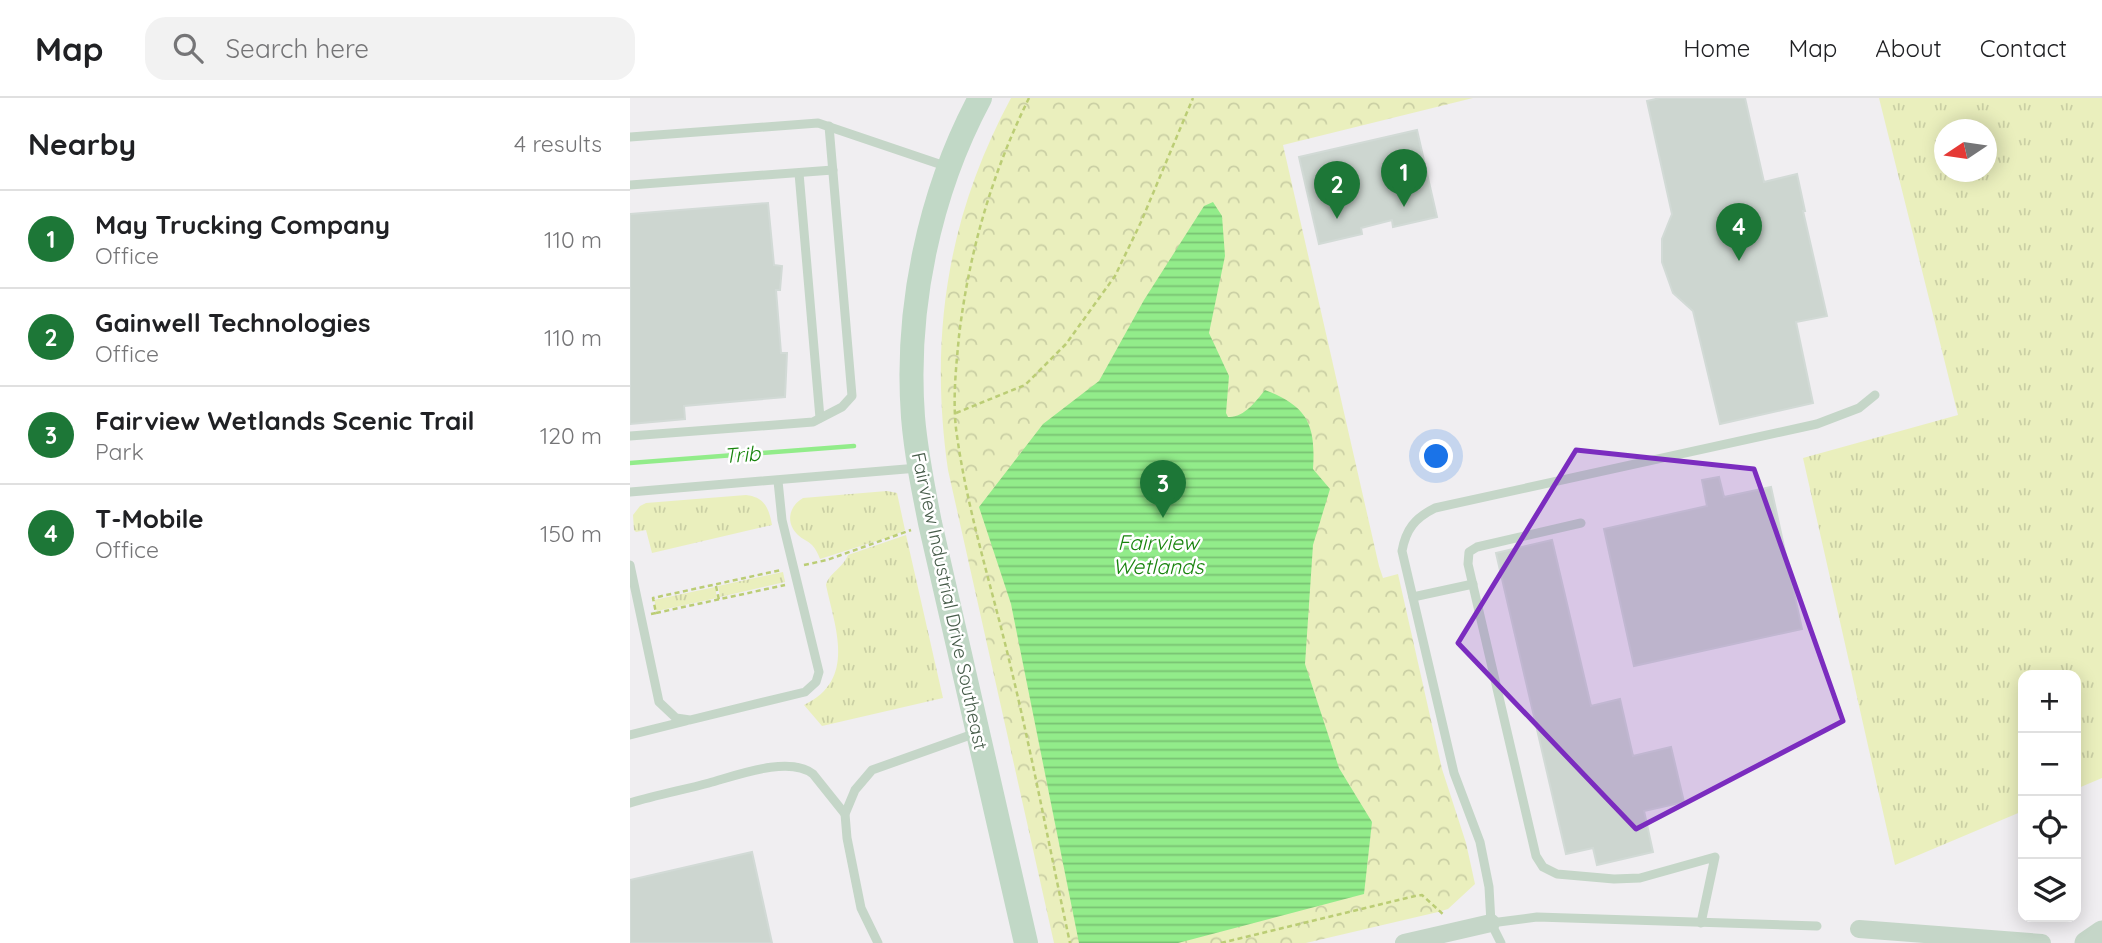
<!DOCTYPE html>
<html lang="en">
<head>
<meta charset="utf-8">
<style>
  body { margin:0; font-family:Quicksand,sans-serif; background:#f2f2f2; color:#202124 }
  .controls { position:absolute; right:21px; bottom:21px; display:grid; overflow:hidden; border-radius:14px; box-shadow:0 4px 18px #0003 }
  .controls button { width:63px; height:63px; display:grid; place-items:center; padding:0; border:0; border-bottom:2px solid #e0e0e0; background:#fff; color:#202124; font:35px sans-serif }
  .compass { position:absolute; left:1304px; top:21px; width:63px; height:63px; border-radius:50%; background:#fff; box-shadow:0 4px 18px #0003; rotate:257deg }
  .you { position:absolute; left:807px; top:359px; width:24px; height:24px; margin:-18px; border:5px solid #fff; border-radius:50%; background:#1a73e8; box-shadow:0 0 0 10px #1a73e833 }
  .badge { display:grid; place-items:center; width:46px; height:46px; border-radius:50%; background:#1d7737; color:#fff; font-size:23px; font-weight:700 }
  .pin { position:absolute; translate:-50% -58px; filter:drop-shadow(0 2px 4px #0008) }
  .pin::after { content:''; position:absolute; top:37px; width:24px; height:21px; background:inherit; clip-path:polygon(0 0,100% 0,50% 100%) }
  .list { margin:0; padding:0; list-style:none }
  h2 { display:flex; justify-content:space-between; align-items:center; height:91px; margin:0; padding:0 28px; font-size:30px }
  h2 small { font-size:23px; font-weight:400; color:#757577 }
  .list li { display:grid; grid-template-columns:46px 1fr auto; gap:21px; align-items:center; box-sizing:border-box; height:98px; padding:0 28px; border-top:2px solid #e0e0e0 }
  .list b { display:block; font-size:26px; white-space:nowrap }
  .list p { margin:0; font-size:23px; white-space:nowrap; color:#757577 }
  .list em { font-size:23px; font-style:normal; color:#757577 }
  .icon { flex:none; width:38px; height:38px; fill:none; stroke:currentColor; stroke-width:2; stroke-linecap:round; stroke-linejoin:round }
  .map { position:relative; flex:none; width:1472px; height:845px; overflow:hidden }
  header { display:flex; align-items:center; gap:42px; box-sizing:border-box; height:98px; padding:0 35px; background:#fff; border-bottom:2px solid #e0e0e0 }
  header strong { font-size:33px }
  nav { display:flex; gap:38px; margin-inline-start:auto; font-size:24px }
  .search { width:490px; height:63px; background:#f2f2f2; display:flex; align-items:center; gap:18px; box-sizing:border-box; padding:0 24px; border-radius:21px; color:#757577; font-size:26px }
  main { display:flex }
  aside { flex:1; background:#fff }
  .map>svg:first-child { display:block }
</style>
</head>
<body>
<header>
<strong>Map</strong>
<div class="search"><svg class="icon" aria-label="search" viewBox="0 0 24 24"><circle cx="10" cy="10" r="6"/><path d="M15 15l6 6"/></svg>Search here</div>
<nav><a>Home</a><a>Map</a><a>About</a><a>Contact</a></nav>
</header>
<main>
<aside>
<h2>Nearby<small>4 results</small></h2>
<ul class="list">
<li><span class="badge">1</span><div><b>May Trucking Company</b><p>Office</p></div><em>110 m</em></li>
<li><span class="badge">2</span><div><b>Gainwell Technologies</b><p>Office</p></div><em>110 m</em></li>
<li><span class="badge">3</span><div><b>Fairview Wetlands Scenic Trail</b><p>Park</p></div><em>120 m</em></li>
<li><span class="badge">4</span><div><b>T-Mobile</b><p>Office</p></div><em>150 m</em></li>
</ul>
</aside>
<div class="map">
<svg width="1472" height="845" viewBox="0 0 1472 845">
  <defs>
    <pattern id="grass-tufts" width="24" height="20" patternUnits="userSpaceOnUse" patternTransform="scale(1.75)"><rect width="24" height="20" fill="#eaefbd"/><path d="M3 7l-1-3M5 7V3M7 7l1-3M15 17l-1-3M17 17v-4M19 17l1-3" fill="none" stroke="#cacfa4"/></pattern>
    <pattern id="park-crowns" width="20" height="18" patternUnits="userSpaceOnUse" patternTransform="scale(1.75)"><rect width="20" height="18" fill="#eaefbd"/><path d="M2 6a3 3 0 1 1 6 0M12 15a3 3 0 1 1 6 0" fill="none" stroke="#cacfa4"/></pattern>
    <pattern id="water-rules" width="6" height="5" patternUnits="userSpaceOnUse" patternTransform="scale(1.75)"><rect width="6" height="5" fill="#92ec8a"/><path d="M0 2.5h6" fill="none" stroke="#79c273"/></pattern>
  </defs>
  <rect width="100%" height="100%" fill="#f0eef1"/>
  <g fill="url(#grass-tufts)" fill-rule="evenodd">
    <path d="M 1249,0 L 1472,0 L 1472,680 L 1446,691 L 1446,577 L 1393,577 L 1393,713 L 1265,767 L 1173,360 L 1328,317 ZM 1314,32 L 1356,32 L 1356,74 L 1314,74 Z"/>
    <path d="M 257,393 L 267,395 L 275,432 L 265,437 L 190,461 C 188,456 186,451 182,447 C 178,443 172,441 168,437 C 155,425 159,408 173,400 Z"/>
    <path d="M 116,397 C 135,399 139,411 142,427 L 22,455 L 16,432 L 6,434 L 4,432 L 3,417 L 10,408 L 16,405 Z"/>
    <path d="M 276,437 L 313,600 L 192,628 L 174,607 C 227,582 205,530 196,487 C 199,475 213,470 218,457 Z"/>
    <path d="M 153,474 L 155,484 L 90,499 L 88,488 Z"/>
    <path d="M 85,489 L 87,500 L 27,513 L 24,502 Z"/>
  </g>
  <path fill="url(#park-crowns)" d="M 381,0 L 843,0 L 653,47 L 749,468 L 753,480 L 768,476 L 812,671 L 836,745 L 845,786 L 818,811 L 808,814 L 676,845 L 424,845 L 318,372 C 299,239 317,119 381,0 Z"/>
  <path fill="url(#water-rules)" d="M 583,104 L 592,118 L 595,158 L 579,235 L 599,278 L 596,315 L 598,319 C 614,320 626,303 635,292 C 677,308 686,326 683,371 L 700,391 L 683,447 L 675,566 L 709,670 L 742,724 L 734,796 L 548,845 L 449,845 L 381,506 L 349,409 L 413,326 L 469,283 L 514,202 L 574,108 Z"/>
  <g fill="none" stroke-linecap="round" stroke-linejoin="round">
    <path stroke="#92ec8a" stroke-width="4.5" d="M 0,365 L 224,348"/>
  </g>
  <g fill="#cdd6d0" stroke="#d2dad6" stroke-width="2">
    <path d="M 1030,0 L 1115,0 L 1134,84 L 1167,76 L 1175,113 L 1173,113 L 1197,218 L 1166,224 L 1183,305 L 1090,326 L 1063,213 L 1043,195 L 1032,164 L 1032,141 L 1042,116 L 1017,3 Z"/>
    <path d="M 787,32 L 807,119 L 763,129 L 762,122 L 731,130 L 732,136 L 689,146 L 669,59 Z"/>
    <path d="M 138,105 L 144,167 L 152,168 L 150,192 L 146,192 L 151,255 L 157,255 L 155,299 L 54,308 L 55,321 L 0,326 L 0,116 Z"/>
    <path d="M 1089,379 L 1094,399 L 1141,389 L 1172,531 L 1004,568 L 974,431 L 1077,408 L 1072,382 Z"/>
    <path d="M 922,442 L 961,608 L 990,601 L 1003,658 L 1041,649 L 1054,704 L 1014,713 L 1023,754 L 967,767 L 963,750 L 936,756 L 866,455 Z"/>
    <path d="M 122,754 L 142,845 L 0,845 L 0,782 Z"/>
  </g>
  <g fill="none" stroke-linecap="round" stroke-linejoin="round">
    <g stroke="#bbcd75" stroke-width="2.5" stroke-dasharray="5 3.5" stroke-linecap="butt">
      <path d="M 399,0 C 362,75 339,154 329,238 C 326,270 322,305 327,338 C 338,416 363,493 381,570 C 403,661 420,753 440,845"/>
      <path d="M 326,315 L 395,287 L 436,246 L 485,178 L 511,124 L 563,0"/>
      <path d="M 174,467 L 197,462 L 281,432"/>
      <path d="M 86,488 L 89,502"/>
      <path d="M 26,515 L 155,487"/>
      <path d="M 21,516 L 26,515 L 23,500 L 151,472"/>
      <path d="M 591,845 L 785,798 L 792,797 L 815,818"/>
    </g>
    <g stroke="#c5d6c8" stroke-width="9">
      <path d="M 0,39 L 188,25 L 318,69"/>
      <path d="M 169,75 L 190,320"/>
      <path d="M 0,87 L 203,72"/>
      <path d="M 0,338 L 183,324 L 212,309 L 222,298 L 199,28"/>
      <path d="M 0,394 L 288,370"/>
      <path d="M 951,425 L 847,449 L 839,454 L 838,466 L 906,758 L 913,769 L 927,776 L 984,781 L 1010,780 L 1085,759 L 1071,825"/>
      <path d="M 0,467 L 29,604 L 46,620 L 60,622 L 175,594 L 186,584 L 189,574 L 152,422 L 148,383"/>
      <path d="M 783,499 L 843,486"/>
      <path d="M 0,637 L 56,623"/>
      <path d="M 0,705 C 26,697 53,692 79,685 C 105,678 159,657 183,676 L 215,716"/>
      <path d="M 861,825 L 907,819 L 1187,828"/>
      <path d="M 248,845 L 231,810 L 217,740 L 215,716 L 225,692 L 242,672 L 346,635"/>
      <path d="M 871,845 L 861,825 L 859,789 L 850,744 L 824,675 L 772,453 C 776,431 785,420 805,410 L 1187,326 L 1229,310 L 1245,297"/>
    </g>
    <g stroke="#c5d6c8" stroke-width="18">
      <path d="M 1229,831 L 1412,845"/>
      <path d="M 774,845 L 861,825"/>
    </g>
    <path stroke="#c5d6c8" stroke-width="23" d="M 1456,845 L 1472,834"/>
    <path stroke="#c1d8c6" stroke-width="24" d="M 350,0 C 299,95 275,211 283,319 C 286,355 293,390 300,425 L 396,845"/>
  </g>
  <path fill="#7b2cbf" fill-opacity="0.2" stroke="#7b2cbf" stroke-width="5" stroke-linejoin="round" d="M 946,352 L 1124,371 L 1213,623 L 1006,731 L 828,545 Z"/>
  <g text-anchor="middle" stroke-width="5" stroke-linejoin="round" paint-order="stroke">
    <g font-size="19" fill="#475c4a" stroke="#fff">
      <text transform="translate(320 503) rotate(78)" y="7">Fairview Industrial Drive Southeast</text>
    </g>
    <g font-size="21" font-style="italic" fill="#18840d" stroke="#fff">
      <text transform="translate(112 357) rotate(-4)" y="7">Trib</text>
      <text x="528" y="452">Fairview<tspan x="528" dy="24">Wetlands</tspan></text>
    </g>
  </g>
</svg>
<div class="controls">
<button>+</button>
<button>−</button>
<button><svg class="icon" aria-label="locate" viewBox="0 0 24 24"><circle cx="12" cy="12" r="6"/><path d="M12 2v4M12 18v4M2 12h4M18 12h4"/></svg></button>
<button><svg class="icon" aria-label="layers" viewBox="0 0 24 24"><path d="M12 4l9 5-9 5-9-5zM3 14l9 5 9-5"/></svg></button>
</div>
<svg class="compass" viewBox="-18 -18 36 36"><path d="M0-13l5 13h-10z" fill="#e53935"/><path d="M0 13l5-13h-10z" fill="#757577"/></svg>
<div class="you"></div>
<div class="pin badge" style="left:774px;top:109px">1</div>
<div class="pin badge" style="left:707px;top:121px">2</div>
<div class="pin badge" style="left:533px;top:420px">3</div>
<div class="pin badge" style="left:1109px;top:163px">4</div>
</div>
</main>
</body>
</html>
